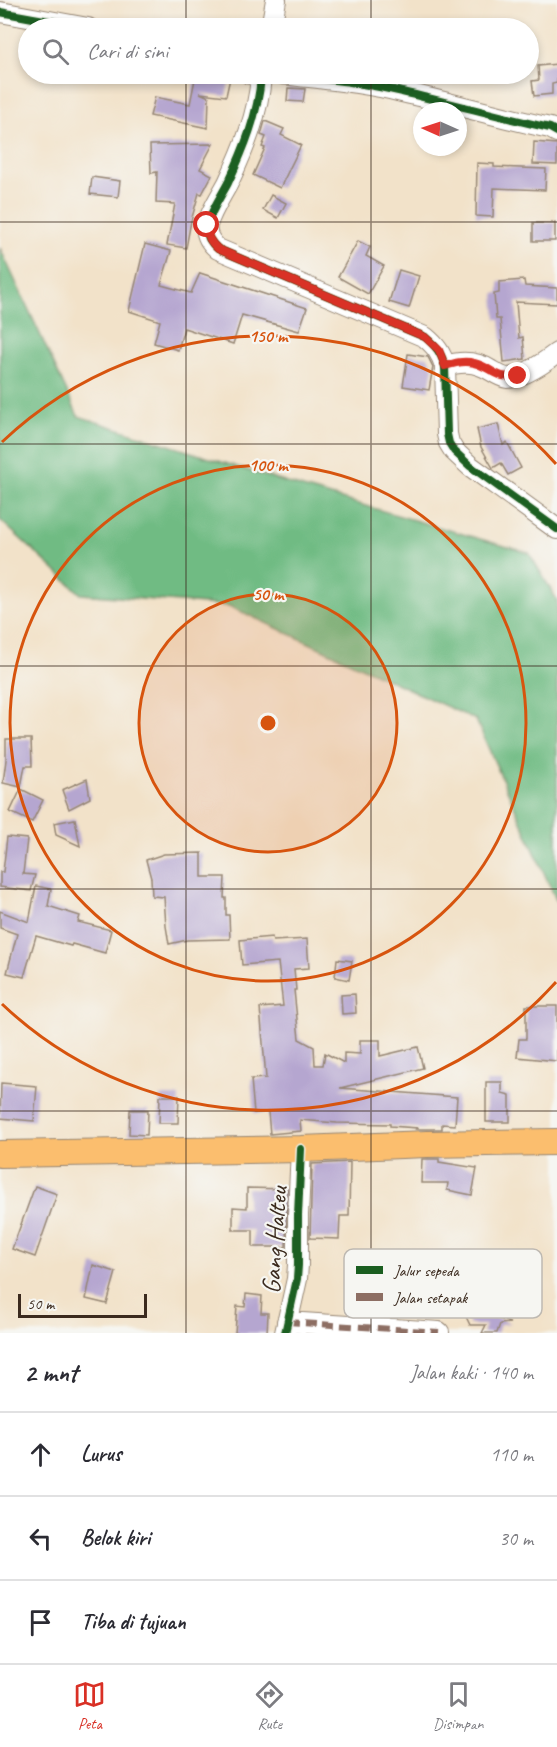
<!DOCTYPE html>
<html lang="id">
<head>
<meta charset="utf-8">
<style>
  body { margin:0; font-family:Caveat,sans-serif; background:#f7f7f7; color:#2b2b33 }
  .compass { position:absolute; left:413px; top:102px; width:54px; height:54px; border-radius:50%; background:#fff; box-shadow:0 3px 9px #0003; rotate:273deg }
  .scale { position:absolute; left:18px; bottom:15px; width:129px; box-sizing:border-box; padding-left:6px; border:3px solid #3b2a1e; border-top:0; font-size:16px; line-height:21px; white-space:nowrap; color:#3b2a1e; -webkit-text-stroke:4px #f6f6f2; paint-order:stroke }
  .stop { position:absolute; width:18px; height:18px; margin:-14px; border:4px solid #d93025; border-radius:50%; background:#fff }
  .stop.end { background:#d93025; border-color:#fff; box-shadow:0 2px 6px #0008 }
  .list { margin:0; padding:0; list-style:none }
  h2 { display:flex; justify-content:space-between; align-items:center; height:78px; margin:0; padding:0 24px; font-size:26px }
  h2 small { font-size:20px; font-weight:400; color:#7c7c81 }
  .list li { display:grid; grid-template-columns:39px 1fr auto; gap:18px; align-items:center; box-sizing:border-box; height:84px; padding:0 24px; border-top:2px solid #e1e1e2 }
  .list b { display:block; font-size:22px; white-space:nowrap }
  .list em { font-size:20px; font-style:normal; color:#7c7c81 }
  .icon { flex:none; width:33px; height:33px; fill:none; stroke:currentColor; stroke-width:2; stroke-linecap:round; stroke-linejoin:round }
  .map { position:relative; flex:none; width:557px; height:1333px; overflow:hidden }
  .search { position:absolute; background:#fff; box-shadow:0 3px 9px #0003; left:18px; right:18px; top:18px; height:66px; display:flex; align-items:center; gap:15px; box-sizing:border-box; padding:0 21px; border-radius:33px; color:#7c7c81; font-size:22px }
  .sheet { height:330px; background:#fff }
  nav { display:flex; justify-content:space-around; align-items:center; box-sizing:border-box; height:84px; border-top:2px solid #e1e1e2; background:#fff; font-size:16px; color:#7c7c81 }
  nav a { display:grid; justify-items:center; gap:3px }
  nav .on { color:#d93025 }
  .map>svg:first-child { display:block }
</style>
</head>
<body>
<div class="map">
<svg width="557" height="1333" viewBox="0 0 557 1333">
  <rect width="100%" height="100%" fill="#f6f6f2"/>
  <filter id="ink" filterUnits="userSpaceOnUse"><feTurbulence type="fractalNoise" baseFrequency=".0167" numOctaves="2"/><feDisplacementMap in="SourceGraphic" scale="12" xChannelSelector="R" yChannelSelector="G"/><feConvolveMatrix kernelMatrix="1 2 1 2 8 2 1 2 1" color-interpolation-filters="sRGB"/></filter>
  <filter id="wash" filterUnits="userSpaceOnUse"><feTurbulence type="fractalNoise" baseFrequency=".008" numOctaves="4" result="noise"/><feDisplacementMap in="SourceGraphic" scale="24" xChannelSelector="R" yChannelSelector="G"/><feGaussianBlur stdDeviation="1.35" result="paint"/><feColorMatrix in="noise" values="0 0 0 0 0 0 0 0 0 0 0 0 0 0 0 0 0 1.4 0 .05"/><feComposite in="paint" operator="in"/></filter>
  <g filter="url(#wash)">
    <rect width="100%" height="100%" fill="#f2e2c9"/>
    <path fill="#6fbb83" stroke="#557250" stroke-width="1.5" d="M 0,248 L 78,416 L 303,488 L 529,553 L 557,600 L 557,902 L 476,720 L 229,606 L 81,594 L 0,520 Z"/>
    <g id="blocks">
      <g fill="#b5a6d0">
        <path d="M 557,64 L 557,83 L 552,84 L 552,94 L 534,96 L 532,81 L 539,80 L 538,66 Z"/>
        <path d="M 196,74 L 210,74 L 230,78 L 226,96 L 200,93 L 209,97 L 208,128 L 150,116 L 155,97 L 190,104 Z"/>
        <path d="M 288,88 L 305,89 L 303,102 L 287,101 Z"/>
        <path d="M 265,121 L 284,129 L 281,135 L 301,145 L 280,188 L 253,175 L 265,148 L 262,147 L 266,137 L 261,135 Z"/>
        <path d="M 534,142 L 557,144 L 557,165 L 533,164 Z"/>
        <path d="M 213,144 L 200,169 L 212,175 L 202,194 L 199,193 L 191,221 L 186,248 L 167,245 L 175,204 L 156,203 L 157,172 L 151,173 L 150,145 Z"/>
        <path d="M 477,163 L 494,164 L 494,167 L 546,169 L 545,190 L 494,188 L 493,217 L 476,216 Z"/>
        <path d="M 92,177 L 120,181 L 118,197 L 90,194 Z"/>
        <path d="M 271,195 L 286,203 L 278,218 L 263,210 Z"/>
        <rect x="533" y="223" width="22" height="18"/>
        <path d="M 358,241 L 370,247 L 366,256 L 384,266 L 368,294 L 338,277 Z"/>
        <path d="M 145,244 L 171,251 L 161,285 L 191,293 L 200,273 L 307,308 L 299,331 L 242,315 L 233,344 L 184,328 L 178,350 L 154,343 L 160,321 L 129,311 Z"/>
        <path d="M 399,270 L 419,276 L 409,308 L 389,302 Z"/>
        <path d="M 524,280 L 525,286 L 557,288 L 557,304 L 516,302 L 519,338 L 523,337 L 525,359 L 504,362 L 500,319 L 496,319 L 494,294 L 499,293 L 499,282 Z"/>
        <path d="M 408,354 L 428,357 L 433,367 L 429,390 L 403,386 Z"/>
        <path d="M 498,424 L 503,445 L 507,442 L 521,468 L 508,475 L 501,463 L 493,468 L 481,447 L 477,429 Z"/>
        <path d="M 6,739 L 31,739 L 32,766 L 25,766 L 21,787 L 3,783 L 6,760 Z"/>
        <path d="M 87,779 L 90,798 L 69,809 L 62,790 Z"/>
        <path d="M 21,789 L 43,800 L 32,822 L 10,812 Z"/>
        <path d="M 75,819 L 80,846 L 56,835 L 54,823 Z"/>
        <path d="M 7,837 L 27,839 L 23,874 L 35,875 L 31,891 L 0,887 L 0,872 L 3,872 Z"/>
        <path d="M 202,853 L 202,877 L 225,877 L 224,898 L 226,898 L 226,915 L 229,915 L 230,939 L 187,940 L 169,944 L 166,926 L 164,897 L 152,896 L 151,878 L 146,860 L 164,854 Z"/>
        <path d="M 36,886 L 51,889 L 48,906 L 80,916 L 78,922 L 111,930 L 105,953 L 72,944 L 71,946 L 36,936 L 24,977 L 7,973 L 17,934 L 0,928 L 0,911 L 29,922 Z"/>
        <path d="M 272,937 L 273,941 L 307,939 L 309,968 L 294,969 L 296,990 L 294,990 L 299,1039 L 314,1047 L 315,1065 L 323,1065 L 325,1053 L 344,1063 L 344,1053 L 360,1054 L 360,1040 L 380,1040 L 380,1056 L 418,1047 L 423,1068 L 340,1088 L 457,1097 L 455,1125 L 442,1124 L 442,1129 L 416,1129 L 417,1128 L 390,1126 L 390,1124 L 337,1123 L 300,1120 L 301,1131 L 270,1134 L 268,1112 L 254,1113 L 251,1079 L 266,1078 L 260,1008 L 283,1006 L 278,962 L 242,965 L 240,940 Z"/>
        <path d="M 337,959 L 352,961 L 349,980 L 335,977 Z"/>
        <path d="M 355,994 L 356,1013 L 342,1014 L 341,995 Z"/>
        <path d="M 526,1006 L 557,1006 L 557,1061 L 517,1057 L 519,1039 L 526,1039 Z"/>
        <path d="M 486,1082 L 502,1082 L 502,1093 L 510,1095 L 510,1122 L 486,1122 Z"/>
        <path d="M 1,1083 L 37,1086 L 34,1121 L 0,1118 Z"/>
        <path d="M 160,1096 L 179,1096 L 178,1123 L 159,1123 Z"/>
        <path d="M 130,1110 L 148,1110 L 147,1135 L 129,1134 Z"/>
        <path d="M 422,1159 L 439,1159 L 439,1162 L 477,1168 L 472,1195 L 447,1190 L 448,1183 L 421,1183 Z"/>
        <path d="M 350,1162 L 349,1216 L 340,1216 L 339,1239 L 310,1238 L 312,1164 Z"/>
        <path d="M 35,1186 L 57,1194 L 35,1257 L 12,1249 Z"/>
        <path d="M 247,1188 L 287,1189 L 286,1247 L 253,1247 L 253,1230 L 233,1230 L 233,1207 L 247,1208 Z"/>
        <path d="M 450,1259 L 477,1260 L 476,1275 L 492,1275 L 491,1297 L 499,1298 L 487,1314 L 510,1323 L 500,1324 L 497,1333 L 482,1333 L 486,1325 L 470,1325 L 459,1302 L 421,1300 L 422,1276 L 449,1278 Z"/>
        <path d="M 93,1265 L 116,1272 L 107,1304 L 86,1299 Z"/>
        <path d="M 246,1294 L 262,1296 L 261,1313 L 268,1313 L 267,1333 L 235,1333 L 237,1306 L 245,1307 Z"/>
      </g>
    </g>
  </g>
  <g filter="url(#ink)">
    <use href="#blocks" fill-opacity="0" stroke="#968674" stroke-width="1.5"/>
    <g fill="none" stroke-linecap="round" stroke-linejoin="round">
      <defs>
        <g id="minor">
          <path d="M 0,12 L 88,28"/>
          <path d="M 271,28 L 276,0"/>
          <path d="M 250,74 L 261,77 C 258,115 244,149 228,183 C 221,196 211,211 207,225 C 205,235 211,243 218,249 L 425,337 C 436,346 441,353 445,366 L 447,434 L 449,443 L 454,451 L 470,466 L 557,529"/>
          <path d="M 283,74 C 323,79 363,82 402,92 C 451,103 500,117 550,128 L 557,132"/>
          <path d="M 445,366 C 461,361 475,361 490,370 C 495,373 501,377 507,378 C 522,378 545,362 557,353"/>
          <path d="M 287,1322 L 439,1332"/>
          <path d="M 285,1333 L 297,1279 L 298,1265 L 298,1215 L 301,1149"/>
        </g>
        <path id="major" d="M 0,1154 L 301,1149 L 427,1144 L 557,1142"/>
      </defs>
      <use href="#minor" stroke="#968674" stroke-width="22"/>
      <use href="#major" stroke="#968674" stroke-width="28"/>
      <use href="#minor" stroke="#fff" stroke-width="20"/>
      <use href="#major" stroke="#fbbe6e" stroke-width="26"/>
      <path stroke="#8d6e63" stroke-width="6" stroke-dasharray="12 6" stroke-linecap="butt" d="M 287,1322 L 439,1332"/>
      <defs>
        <g id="cycleway">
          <path d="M 0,12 L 88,28"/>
          <path d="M 250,74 L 261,77 C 258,115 244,149 228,183 C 221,196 211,211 207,225 C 205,235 211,243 218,249 L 425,337 C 436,346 441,353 445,366 L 447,434 L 449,443 L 454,451 L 470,466 L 557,529"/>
          <path d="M 283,74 C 323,79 363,82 402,92 C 451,103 500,117 550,128 L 557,132"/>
          <path d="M 285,1333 L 297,1279 L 298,1265 L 298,1215 L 301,1149"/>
        </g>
      </defs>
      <use href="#cycleway" stroke="#f6f6f2" stroke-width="11"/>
      <use href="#cycleway" stroke="#1b5e20" stroke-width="8"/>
    </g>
  </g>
  <g fill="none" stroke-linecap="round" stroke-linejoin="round" filter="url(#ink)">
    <path stroke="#d93025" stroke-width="8" d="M 207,225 C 207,236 210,242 218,249 L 425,337 L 439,350 L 445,366 C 454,363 464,360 474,363 C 494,368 495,380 518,376"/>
  </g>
  <path fill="none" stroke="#3b2a1e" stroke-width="1.5" stroke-opacity="0.55" d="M 186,0 L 186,28M 371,0 L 371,28M 186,74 L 186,1333M 371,74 L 371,1333M 0,222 L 557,222M 0,444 L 557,444M 0,666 L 557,666M 0,889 L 557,889M 0,1111 L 557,1111"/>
  <circle cx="268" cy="723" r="129" fill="#d7540e" fill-opacity=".12"/>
  <g fill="none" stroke="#d7540e" stroke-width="3">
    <circle cx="268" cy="723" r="129"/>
    <circle cx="268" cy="723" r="258"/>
    <path d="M556 982A387 387 0 0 1 2 1004M2 442A387 387 0 0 1 556 464"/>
  </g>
  <g text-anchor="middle" stroke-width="4.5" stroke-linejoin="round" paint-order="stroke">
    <g font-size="26" fill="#3b2a1e" stroke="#f6f6f2">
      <text transform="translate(274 1240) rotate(-86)" y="9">Gang Halteu</text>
    </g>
  </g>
  <rect x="344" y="1249" width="198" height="69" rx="9" fill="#f6f6f2" stroke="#beb9b2" stroke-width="1.5"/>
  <rect x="356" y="1266" width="27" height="8" fill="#1b5e20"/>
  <rect x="356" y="1293" width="27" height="8" fill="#8d6e63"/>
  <g font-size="16" fill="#3b2a1e">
    <text x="394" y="1276">Jalur sepeda</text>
    <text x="394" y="1303">Jalan setapak</text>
  </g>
  <circle cx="268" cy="723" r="9" fill="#d7540e" stroke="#f6f6f2" stroke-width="3"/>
  <g font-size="18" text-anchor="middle" font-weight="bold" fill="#d7540e" stroke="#f6f6f2" stroke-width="4.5" stroke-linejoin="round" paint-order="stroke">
    <text x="268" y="342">150 m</text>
    <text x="268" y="471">100 m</text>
    <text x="268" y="600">50 m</text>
  </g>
</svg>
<svg class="compass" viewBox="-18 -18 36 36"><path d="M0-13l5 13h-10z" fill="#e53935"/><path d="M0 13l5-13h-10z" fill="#7c7c81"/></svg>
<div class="scale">50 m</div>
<div class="stop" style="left:207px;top:225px"></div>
<div class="stop end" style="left:518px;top:376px"></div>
<div class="search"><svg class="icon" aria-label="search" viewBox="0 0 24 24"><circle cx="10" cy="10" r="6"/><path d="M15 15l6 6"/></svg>Cari di sini</div>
</div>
<section class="sheet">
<h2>2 mnt<small>Jalan kaki · 140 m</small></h2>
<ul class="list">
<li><svg class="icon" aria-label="ahead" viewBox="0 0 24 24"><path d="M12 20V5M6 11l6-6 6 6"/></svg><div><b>Lurus</b></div><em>110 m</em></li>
<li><svg class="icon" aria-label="left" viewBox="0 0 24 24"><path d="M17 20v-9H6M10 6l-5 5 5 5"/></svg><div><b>Belok kiri</b></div><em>30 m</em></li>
<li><svg class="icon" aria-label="arrive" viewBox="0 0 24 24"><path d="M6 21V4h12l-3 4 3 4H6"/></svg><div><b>Tiba di tujuan</b></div></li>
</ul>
</section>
<nav>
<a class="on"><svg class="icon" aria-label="map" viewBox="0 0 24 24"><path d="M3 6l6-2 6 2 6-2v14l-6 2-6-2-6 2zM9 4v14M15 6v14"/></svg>Peta</a>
<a><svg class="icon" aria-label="directions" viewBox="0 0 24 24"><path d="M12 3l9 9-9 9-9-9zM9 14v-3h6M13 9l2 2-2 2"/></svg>Rute</a>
<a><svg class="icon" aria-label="saved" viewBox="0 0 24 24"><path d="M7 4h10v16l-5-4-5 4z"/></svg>Disimpan</a>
</nav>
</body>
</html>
